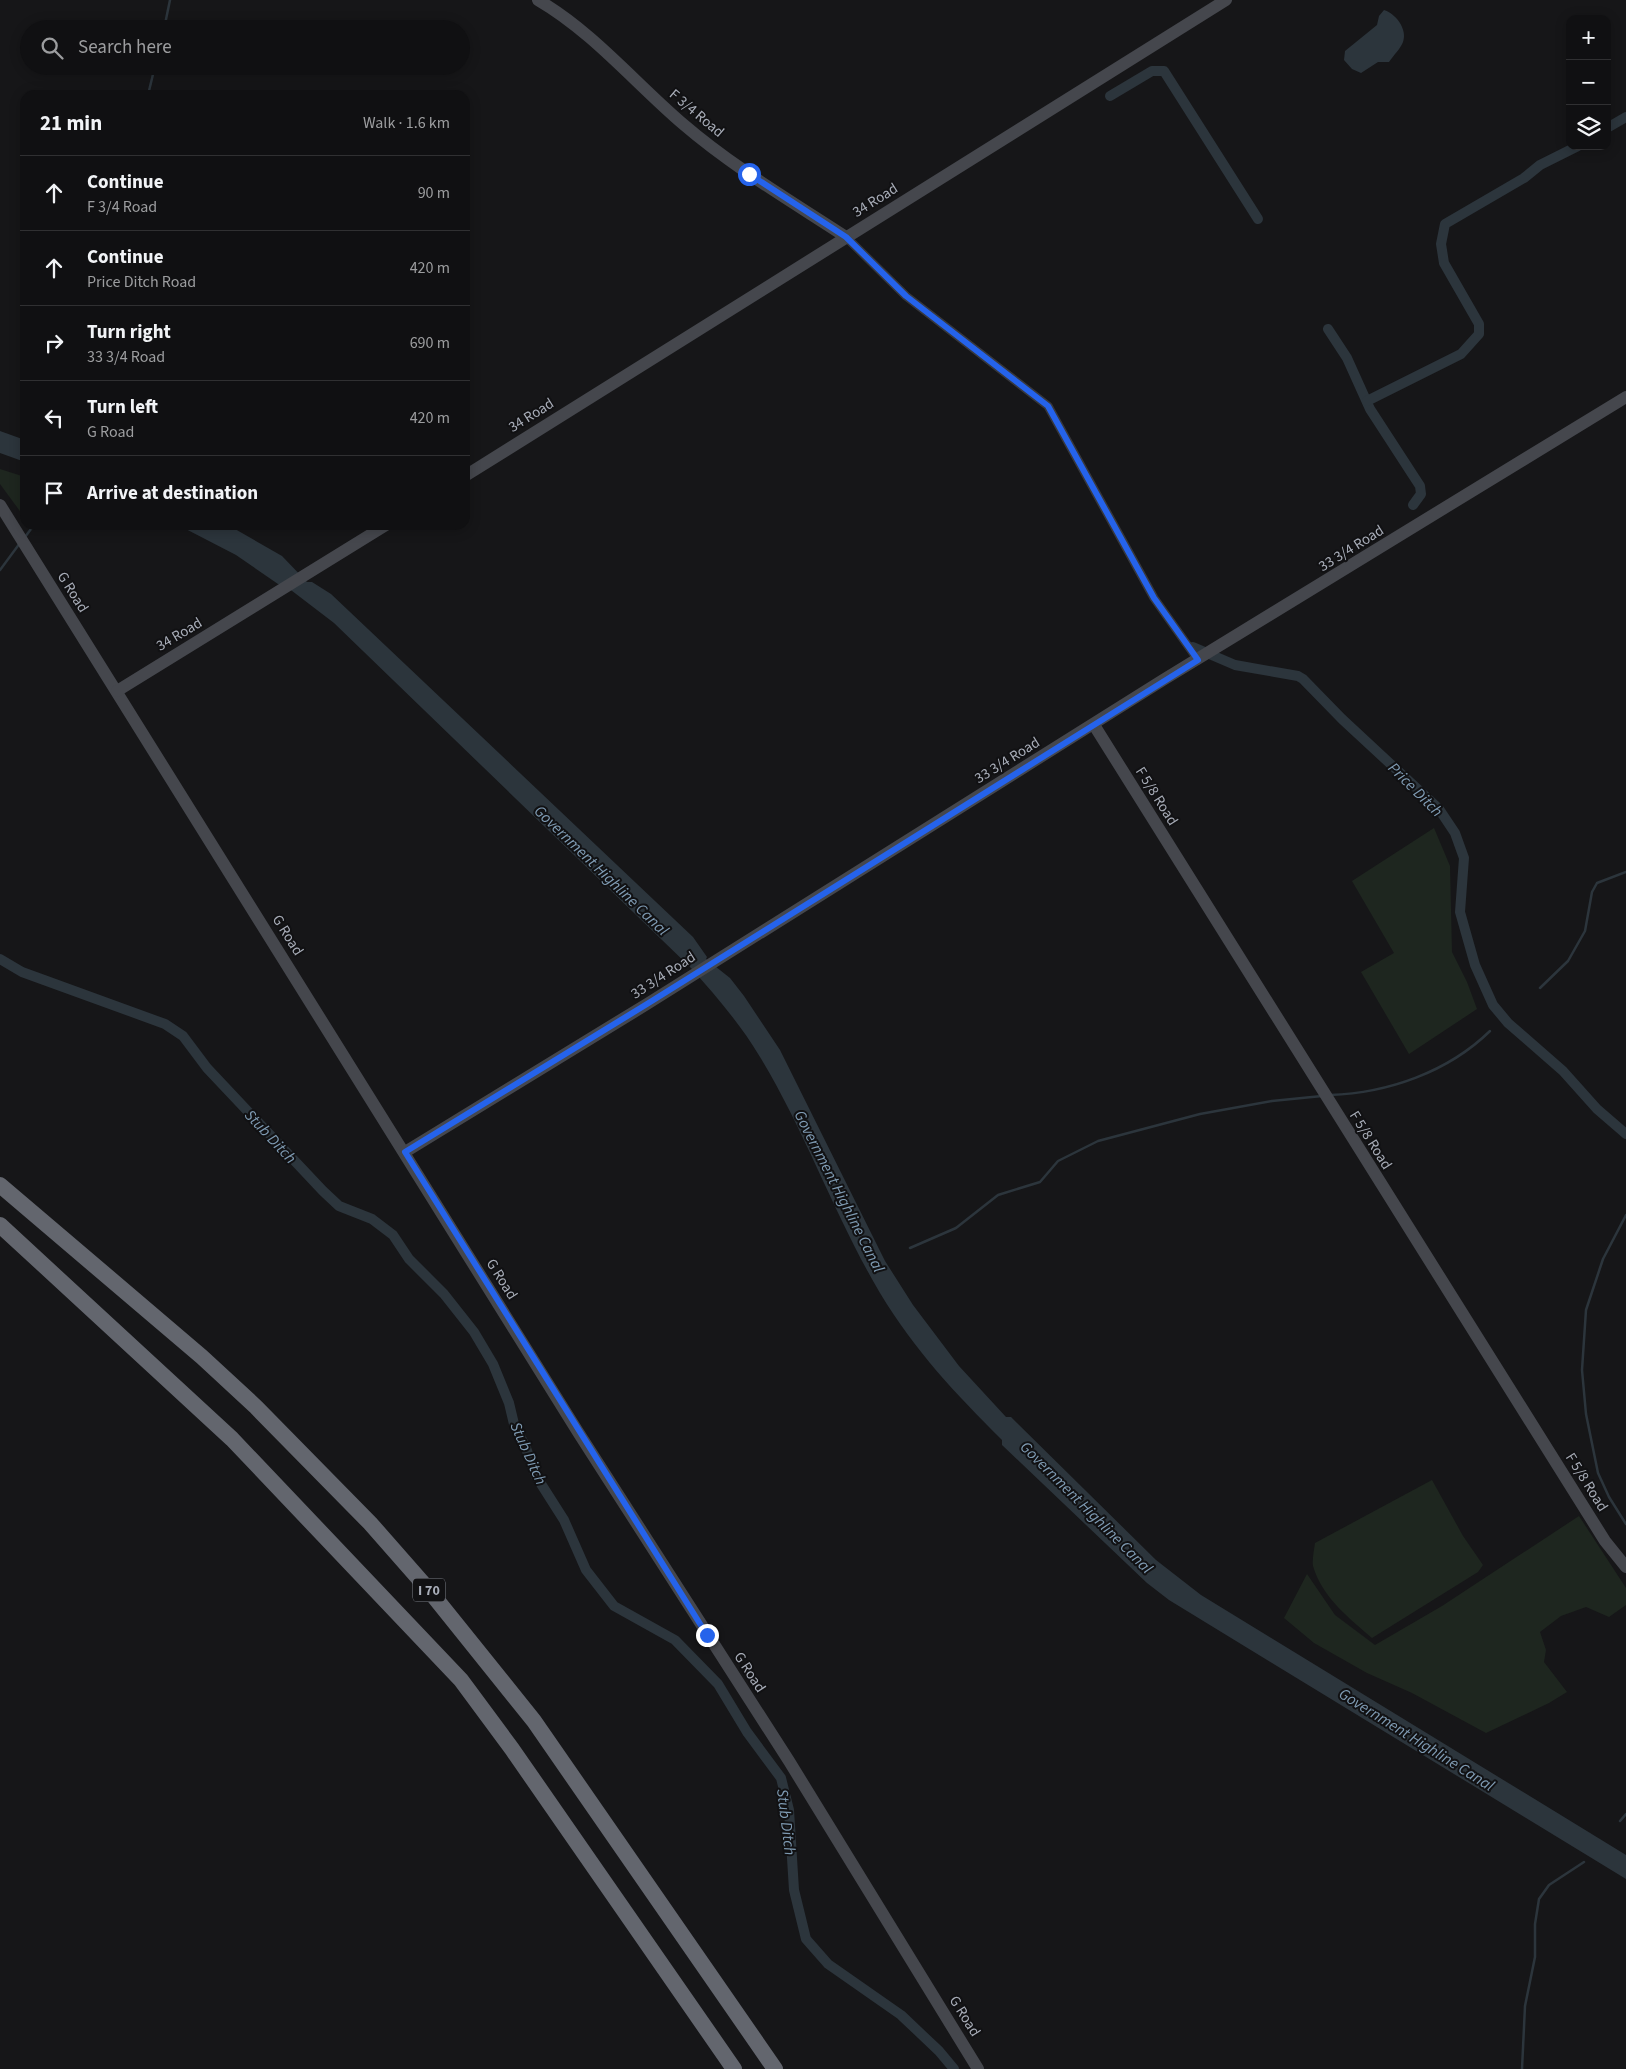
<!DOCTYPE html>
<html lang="en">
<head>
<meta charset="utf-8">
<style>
  body { margin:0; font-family:"Source Sans 3",sans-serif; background:#19191b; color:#f1f3f6 }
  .controls { position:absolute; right:15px; top:15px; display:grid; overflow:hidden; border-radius:10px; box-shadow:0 2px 12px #0003 }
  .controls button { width:45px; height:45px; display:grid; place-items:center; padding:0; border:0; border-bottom:1px solid #303032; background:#101012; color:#f1f3f6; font:25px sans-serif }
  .stop { position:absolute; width:15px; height:15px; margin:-11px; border:4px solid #2563eb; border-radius:50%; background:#fff }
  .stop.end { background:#2563eb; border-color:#fff; box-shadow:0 1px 5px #0008 }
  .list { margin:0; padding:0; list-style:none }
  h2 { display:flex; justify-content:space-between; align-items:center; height:65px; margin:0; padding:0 20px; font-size:21px }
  h2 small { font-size:16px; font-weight:400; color:#9c9d9f }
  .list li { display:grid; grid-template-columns:32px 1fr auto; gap:15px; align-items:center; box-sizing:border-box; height:75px; padding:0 20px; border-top:1px solid #303032 }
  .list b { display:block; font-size:19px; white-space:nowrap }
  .list p { margin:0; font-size:16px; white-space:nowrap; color:#9c9d9f }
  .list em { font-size:16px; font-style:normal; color:#9c9d9f }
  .icon { flex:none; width:28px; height:28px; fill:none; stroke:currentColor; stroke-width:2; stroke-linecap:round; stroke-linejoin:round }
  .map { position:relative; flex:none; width:1626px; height:2069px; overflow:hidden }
  .search { position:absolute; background:#101012; box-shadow:0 2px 12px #0003; left:20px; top:20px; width:450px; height:55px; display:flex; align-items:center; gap:12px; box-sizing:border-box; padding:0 18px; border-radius:28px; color:#9c9d9f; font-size:19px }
  .panel { position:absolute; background:#101012; box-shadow:0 2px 12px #0003; left:20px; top:90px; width:450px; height:440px; border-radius:15px }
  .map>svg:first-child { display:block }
</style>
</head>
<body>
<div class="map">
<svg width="1626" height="2069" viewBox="0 0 1626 2069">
  <rect width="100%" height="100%" fill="#161618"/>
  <g fill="#1e261f">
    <path d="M 0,469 L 25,477 L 25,518 L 0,484 Z"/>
    <path d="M 1434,828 L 1450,866 L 1452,952 L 1467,982 L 1477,1009 L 1409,1054 L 1361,972 L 1394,953 L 1352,881 Z"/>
    <path d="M 1432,1480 L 1463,1536 L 1483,1565 L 1478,1572 L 1372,1638 C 1349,1618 1322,1597 1313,1566 C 1312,1560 1314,1550 1315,1543 Z"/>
    <path d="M 1579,1516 L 1626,1588 L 1626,1605 L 1609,1617 L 1586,1607 L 1561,1616 L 1540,1632 L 1546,1650 L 1544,1662 L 1567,1692 L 1549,1703 L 1486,1733 L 1412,1693 L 1367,1673 L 1314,1643 L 1284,1618 L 1307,1574 L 1335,1615 L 1375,1645 L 1442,1606 Z"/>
  </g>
  <g fill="#2c353c">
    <path d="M 1384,10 C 1395,13 1408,29 1403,42 C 1401,48 1393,56 1389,62 L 1378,62 L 1361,73 L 1352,69 L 1344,60 L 1345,51 L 1377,25 L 1379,16 Z"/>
    <path d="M 0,431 L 25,440 L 25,462 L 0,453 Z"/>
    <path d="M 178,525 L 228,525 L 282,556 L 307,582 L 312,582 L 331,594 L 693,937 L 707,957 L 706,959 L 730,978 L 744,996 L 780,1050 L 885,1261 L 913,1305 L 959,1366 L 1006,1417 L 1011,1417 L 1156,1560 L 1201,1595 L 1626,1855 L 1626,1879 L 1169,1600 L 1147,1583 L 1002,1445 L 1002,1440 C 955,1393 915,1351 880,1293 C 835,1217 806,1133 760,1057 C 741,1025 716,996 691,968 L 334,623 L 283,584 L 278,584 L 236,555 Z"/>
  </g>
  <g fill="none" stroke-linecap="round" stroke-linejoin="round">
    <g stroke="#2c353c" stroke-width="2.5">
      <path d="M 164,29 L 170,0"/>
      <path d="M 148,95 L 155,66"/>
      <path d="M 25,537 L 34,525"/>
      <path d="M 0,570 L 20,543"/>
      <path d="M 1540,988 L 1568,961 L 1585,931 L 1592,892 L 1597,883 L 1626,872"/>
      <path d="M 1330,1095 C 1388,1093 1448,1072 1490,1031"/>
      <path d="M 1626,1215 L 1603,1259 L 1586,1310 L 1582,1370 L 1586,1414 L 1598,1473 L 1609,1497 L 1626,1524"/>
      <path d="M 910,1248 L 956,1228 L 998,1195 L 1040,1182 L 1058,1161 L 1098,1141 L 1200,1114 L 1272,1101 L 1322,1096"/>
      <path d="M 1620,1821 L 1626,1814"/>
      <path d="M 1522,2069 L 1525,2006 L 1535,1957 L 1535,1924 L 1539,1899 L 1549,1885 L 1584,1862"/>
    </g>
    <g stroke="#2c353c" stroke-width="10">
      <path d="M 1110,96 L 1152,71 L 1164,71 L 1258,219"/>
      <path d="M 1607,128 L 1626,117"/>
      <path d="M 1328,329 L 1347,358 L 1370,409 L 1420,486 L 1421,494 L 1413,505"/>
      <path d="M 1367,401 L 1461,354 L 1479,334 L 1479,324 L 1444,263 L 1441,244 L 1445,224 L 1524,178 L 1540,165 L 1578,146"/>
      <path d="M 1193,647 L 1235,665 L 1298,676 L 1303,679 L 1342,719 L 1439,809 L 1455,833 L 1464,858 L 1460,912 L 1475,965 L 1493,1005 L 1508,1023 L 1563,1071 L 1597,1109 L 1626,1134"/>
      <path d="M 0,959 L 22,972 L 165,1024 L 183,1036 L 207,1068 L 323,1191 L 339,1206 L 372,1219 L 393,1235 L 409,1259 L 444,1294 L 474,1332 L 493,1364 L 509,1403 L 514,1424 L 526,1448 L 536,1476 L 564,1520 L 586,1570 L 614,1606 L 675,1640 L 718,1684 L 747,1732 L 781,1778 L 789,1810 L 794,1890 L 806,1939 L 828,1964 L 901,2015 L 939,2051 L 954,2069"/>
    </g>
    <path stroke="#37383d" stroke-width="9" d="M 846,237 L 906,296 L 1048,406 L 1154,598 L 1198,660"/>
    <g stroke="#45474d" stroke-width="12">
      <path d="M 538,0 C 593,32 635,83 683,124 C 733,167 791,201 846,237"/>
      <path d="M 465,476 L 1226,0"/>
      <path d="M 0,505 L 578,1432 L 789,1761 L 978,2069"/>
      <path d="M 117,691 L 386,525"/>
      <path d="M 1094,725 L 1605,1541 L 1626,1567"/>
      <path d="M 405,1152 L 647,1004 L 1163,680 L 1626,397"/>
    </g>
    <g stroke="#63666e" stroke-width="16">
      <path d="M 0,1185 L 202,1357 L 256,1407 L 370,1523 L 428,1589 L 534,1721 L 775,2069"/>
      <path d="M 0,1225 L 232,1439 L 461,1680 L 512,1749 L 734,2069"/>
    </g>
  </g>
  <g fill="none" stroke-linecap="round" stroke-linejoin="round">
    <path stroke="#2563eb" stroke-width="6" d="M 707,1635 L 405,1152 L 647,1004 L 1198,660 L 1154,598 L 1048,406 L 906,296 L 846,237 L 749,174"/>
  </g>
  <g text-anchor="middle" stroke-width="4" stroke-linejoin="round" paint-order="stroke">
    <rect fill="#111113" stroke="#7b7e86" stroke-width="1" x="413" y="1578.5" width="32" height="23" rx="4"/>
    <g font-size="14" font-weight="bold" fill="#a8adb8">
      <text x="429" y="1595">I 70</text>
    </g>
    <g font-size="15" fill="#a8adb8" stroke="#111113">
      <text transform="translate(697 113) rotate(40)" y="5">F 3/4 Road</text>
      <text transform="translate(875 200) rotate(-32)" y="5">34 Road</text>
      <text transform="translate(531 415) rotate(-32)" y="5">34 Road</text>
      <text transform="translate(1351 548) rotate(-32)" y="5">33 3/4 Road</text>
      <text transform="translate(73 592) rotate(58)" y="5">G Road</text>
      <text transform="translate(179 634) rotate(-31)" y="5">34 Road</text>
      <text transform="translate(1007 760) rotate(-32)" y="5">33 3/4 Road</text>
      <text transform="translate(1157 796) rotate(58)" y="5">F 5/8 Road</text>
      <text transform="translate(288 935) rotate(58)" y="5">G Road</text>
      <text transform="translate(663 975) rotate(-33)" y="5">33 3/4 Road</text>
      <text transform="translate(1371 1140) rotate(58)" y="5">F 5/8 Road</text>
      <text transform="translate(502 1279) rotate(58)" y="5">G Road</text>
      <text transform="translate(1587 1482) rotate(58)" y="5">F 5/8 Road</text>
      <text transform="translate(750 1672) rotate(57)" y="5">G Road</text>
      <text transform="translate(965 2016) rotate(58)" y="5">G Road</text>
    </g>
    <g font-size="16" font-style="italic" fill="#7f9bb3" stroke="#111113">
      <text transform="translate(1416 789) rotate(45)" y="6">Price Ditch</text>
      <text transform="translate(602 870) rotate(44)" y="6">Government Highline Canal</text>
      <text transform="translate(271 1136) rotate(47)" y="6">Stub Ditch</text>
      <text transform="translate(840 1191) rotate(63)" y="6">Government Highline Canal</text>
      <text transform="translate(529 1453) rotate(66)" y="6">Stub Ditch</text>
      <text transform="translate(1087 1507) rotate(45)" y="6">Government Highline Canal</text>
      <text transform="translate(1417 1739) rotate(32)" y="6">Government Highline Canal</text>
      <text transform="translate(787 1822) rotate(83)" y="6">Stub Ditch</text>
    </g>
  </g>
</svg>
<div class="controls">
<button>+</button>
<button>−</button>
<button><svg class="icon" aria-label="layers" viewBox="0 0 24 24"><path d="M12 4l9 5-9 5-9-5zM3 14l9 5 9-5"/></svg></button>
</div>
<div class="stop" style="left:749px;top:174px"></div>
<div class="stop end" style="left:707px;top:1635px"></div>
<div class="search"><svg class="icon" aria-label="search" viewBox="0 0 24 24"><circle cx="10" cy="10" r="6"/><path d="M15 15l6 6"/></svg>Search here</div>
<section class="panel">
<h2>21 min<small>Walk · 1.6 km</small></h2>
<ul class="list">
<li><svg class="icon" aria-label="ahead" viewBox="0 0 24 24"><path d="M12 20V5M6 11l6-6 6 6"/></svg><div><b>Continue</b><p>F 3/4 Road</p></div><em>90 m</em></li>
<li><svg class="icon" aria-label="ahead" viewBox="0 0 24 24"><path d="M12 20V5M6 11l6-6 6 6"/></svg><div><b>Continue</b><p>Price Ditch Road</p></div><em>420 m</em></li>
<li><svg class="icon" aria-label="right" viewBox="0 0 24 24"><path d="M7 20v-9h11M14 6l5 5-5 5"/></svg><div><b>Turn right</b><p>33 3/4 Road</p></div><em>690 m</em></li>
<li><svg class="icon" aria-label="left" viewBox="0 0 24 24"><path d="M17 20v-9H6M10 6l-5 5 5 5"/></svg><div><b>Turn left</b><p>G Road</p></div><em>420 m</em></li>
<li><svg class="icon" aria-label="arrive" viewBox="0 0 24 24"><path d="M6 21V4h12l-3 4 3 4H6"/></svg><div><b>Arrive at destination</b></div></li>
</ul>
</section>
</div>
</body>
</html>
